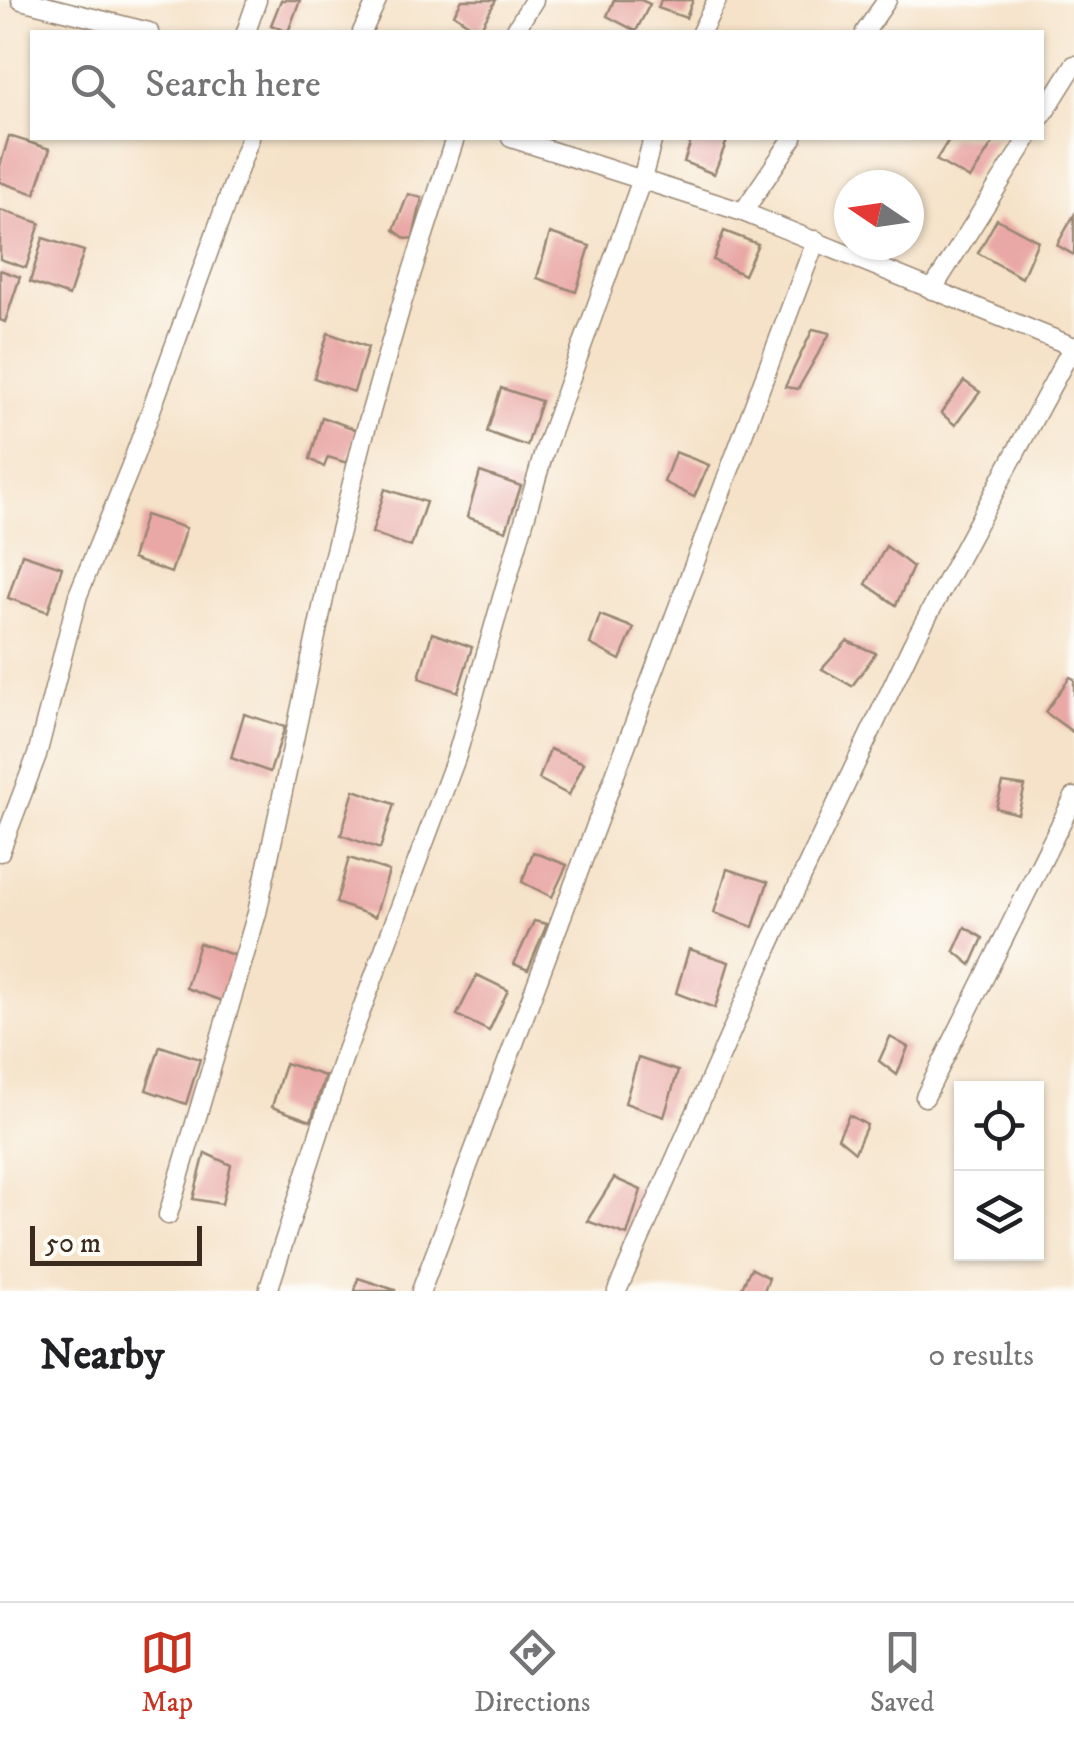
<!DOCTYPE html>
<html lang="en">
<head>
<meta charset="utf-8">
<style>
  body { margin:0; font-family:"IM FELL DW Pica",serif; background:#f6f6f6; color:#202124 }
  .controls { position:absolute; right:30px; bottom:30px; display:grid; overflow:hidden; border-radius:0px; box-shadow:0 2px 8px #0004 }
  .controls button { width:90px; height:90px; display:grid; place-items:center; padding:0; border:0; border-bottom:2px solid #e0e0e0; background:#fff; color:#202124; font:50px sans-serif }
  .compass { position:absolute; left:834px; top:170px; width:90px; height:90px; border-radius:50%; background:#fff; box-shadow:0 2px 8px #0004; rotate:283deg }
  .scale { position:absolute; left:30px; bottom:25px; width:172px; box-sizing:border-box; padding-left:10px; border:5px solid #3b2a1e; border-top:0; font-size:28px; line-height:35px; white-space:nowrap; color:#3b2a1e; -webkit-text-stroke:8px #fdfcf7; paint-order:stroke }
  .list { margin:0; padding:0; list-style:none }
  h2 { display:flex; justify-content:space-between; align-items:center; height:130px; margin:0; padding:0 40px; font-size:42px }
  h2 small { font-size:32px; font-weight:400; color:#757577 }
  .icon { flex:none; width:55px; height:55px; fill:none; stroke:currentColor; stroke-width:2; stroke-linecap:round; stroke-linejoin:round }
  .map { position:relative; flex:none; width:1074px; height:1291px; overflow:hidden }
  .search { position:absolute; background:#fff; box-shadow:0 2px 8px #0004; left:30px; right:30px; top:30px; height:110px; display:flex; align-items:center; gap:25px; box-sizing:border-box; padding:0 35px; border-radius:0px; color:#757577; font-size:38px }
  .sheet { height:310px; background:#fff }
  nav { display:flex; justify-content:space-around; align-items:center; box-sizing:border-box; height:140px; border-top:2px solid #e0e0e0; background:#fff; font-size:28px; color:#757577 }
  nav a { display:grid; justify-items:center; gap:5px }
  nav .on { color:#c8321e }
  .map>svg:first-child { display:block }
</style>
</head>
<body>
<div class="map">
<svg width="1074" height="1291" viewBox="0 0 1074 1291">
  <rect width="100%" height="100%" fill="#fdfcf7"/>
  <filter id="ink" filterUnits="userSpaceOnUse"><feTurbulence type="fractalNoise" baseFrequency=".01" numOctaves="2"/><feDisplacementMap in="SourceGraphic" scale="20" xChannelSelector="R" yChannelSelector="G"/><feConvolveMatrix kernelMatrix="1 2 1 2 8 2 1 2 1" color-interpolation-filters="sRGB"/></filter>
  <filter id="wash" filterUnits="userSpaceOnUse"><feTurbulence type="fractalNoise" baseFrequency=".0048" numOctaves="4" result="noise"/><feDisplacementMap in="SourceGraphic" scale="40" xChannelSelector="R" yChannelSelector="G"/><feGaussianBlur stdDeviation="2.25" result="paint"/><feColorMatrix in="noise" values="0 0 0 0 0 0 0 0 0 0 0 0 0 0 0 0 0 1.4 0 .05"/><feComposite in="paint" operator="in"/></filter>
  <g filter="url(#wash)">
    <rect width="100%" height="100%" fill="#f5e2c8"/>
    <g id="blocks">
      <g fill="#e9a8a6">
        <path d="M 281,0 L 300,0 L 288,32 L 271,25 Z"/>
        <path d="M 462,0 L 496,0 L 479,31 L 454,14 Z"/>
        <path d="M 614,0 L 641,0 L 650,4 L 636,31 L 607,16 Z"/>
        <path d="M 661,0 L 693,0 L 686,18 L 658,8 Z"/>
        <path d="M 9,136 L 50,149 L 35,194 L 0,182 L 0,166 Z"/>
        <path d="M 692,138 L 728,138 L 714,174 L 684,162 Z"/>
        <path d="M 950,138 L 996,138 L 970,179 L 936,160 Z"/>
        <path d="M 408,194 L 422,198 L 413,238 L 406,239 L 394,230 Z"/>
        <path d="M 0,210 L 40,223 L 26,268 L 0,259 Z"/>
        <path d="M 1074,215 L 1074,255 L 1057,245 Z"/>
        <path d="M 997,219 L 1038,241 L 1022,278 L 978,253 Z"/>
        <path d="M 724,231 L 758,244 L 744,275 L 713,260 Z"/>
        <path d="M 550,233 L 590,246 L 576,292 L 537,278 Z"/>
        <path d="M 43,238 L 84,251 L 69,296 L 30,282 Z"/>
        <path d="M 0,270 L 20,277 L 5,322 L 0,320 Z"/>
        <path d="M 813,329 L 830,333 L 798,389 L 785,387 Z"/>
        <path d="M 328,333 L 368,347 L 354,392 L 314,378 Z"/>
        <path d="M 964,381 L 980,392 L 955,425 L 941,413 Z"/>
        <path d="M 501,388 L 541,401 L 527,446 L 487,432 Z"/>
        <path d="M 322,417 L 358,430 L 347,463 L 328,457 L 324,467 L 310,459 Z"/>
        <path d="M 675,452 L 709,465 L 694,497 L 664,482 Z"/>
        <path d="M 480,472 L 521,486 L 506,531 L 467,517 Z"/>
        <path d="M 385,489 L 426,502 L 411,547 L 372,533 Z"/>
        <path d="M 145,515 L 186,528 L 171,573 L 132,559 Z"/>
        <path d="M 886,546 L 913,567 L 896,605 L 866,584 Z"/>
        <path d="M 22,554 L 62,567 L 48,612 L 8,598 Z"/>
        <path d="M 600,615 L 634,628 L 620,660 L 590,644 Z"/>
        <path d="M 432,633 L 472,647 L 458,692 L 419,678 Z"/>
        <path d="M 847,641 L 876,653 L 852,686 L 822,669 Z"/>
        <path d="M 1070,677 L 1074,679 L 1074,733 L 1045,712 Z"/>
        <path d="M 244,714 L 285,727 L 270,772 L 231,758 Z"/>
        <path d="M 550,749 L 584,763 L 569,795 L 539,779 Z"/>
        <path d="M 1003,783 L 1025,786 L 1018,814 L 996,808 Z"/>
        <path d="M 354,790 L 394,804 L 380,849 L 341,835 Z"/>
        <path d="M 533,852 L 567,865 L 552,897 L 522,882 Z"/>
        <path d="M 349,858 L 389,871 L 375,917 L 336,903 Z"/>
        <path d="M 727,869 L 768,882 L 753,927 L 714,913 Z"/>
        <path d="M 534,921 L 547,924 L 528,970 L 514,964 Z"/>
        <path d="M 965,927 L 983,938 L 971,965 L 954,951 Z"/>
        <path d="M 199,943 L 239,957 L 225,1002 L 186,988 Z"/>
        <path d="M 689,949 L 729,962 L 715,1008 L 676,993 Z"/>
        <path d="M 477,975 L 508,990 L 489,1031 L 457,1015 Z"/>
        <path d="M 890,1037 L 908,1047 L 897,1075 L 879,1061 Z"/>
        <path d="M 160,1046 L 200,1059 L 186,1104 L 146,1090 Z"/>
        <path d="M 638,1058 L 678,1071 L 664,1117 L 625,1103 Z"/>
        <path d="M 285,1063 L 325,1076 L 311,1121 L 272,1107 Z"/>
        <path d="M 849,1115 L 867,1125 L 855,1152 L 838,1138 Z"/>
        <path d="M 205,1153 L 231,1165 L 222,1204 L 193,1199 Z"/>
        <path d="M 614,1178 L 641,1190 L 627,1235 L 587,1221 Z"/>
        <path d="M 751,1268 L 769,1278 L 764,1291 L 740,1291 Z"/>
        <path d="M 358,1278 L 395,1290 L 395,1291 L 355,1291 Z"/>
      </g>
    </g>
  </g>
  <g filter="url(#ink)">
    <use href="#blocks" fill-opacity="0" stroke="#988673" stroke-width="2.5"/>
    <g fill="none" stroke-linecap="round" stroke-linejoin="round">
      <defs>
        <g id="minor">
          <path d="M 21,0 L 149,32"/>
          <path d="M 246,32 L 257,0"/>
          <path d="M 362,32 L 377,0"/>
          <path d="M 514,32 L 534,0"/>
          <path d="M 701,32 L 717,0"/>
          <path d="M 865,32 L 887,0"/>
          <path d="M 1042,116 L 1074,65"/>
          <path d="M 511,138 L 743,212 L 1074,347"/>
          <path d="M 743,212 L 793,138"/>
          <path d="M 932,290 L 1028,138"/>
          <path d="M 0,852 L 37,755 L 78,595 L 130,468 L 250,138"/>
          <path d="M 925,1097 L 1074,797"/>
          <path d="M 168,1215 L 257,913 L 329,575 L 363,439 L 402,303 L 455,138"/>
          <path d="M 268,1291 L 343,1059 L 456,758 L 544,452 L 642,179 L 653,138"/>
          <path d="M 421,1291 L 816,240"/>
          <path d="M 617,1291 L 769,946 L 912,645 L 1073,346"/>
        </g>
      </defs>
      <use href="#minor" stroke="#988673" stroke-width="21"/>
      <use href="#minor" stroke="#fff" stroke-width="18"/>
    </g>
  </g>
</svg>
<div class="controls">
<button><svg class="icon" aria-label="locate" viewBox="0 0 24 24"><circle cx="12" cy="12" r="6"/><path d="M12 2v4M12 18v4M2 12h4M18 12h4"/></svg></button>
<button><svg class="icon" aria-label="layers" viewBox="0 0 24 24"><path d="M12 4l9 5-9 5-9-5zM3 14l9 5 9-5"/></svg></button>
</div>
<svg class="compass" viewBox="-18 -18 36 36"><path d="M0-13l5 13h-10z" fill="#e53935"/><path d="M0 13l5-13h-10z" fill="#757577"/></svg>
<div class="scale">50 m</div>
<div class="search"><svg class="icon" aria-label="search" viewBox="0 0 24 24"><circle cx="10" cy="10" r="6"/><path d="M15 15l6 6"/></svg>Search here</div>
</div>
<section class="sheet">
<h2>Nearby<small>0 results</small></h2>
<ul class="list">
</ul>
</section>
<nav>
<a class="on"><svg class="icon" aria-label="map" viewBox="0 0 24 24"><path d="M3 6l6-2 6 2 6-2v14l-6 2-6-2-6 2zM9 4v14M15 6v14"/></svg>Map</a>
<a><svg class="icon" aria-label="directions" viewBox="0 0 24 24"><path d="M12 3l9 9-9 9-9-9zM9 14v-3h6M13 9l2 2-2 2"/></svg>Directions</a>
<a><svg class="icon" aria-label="saved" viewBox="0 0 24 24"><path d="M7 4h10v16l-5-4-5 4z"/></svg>Saved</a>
</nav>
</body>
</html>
